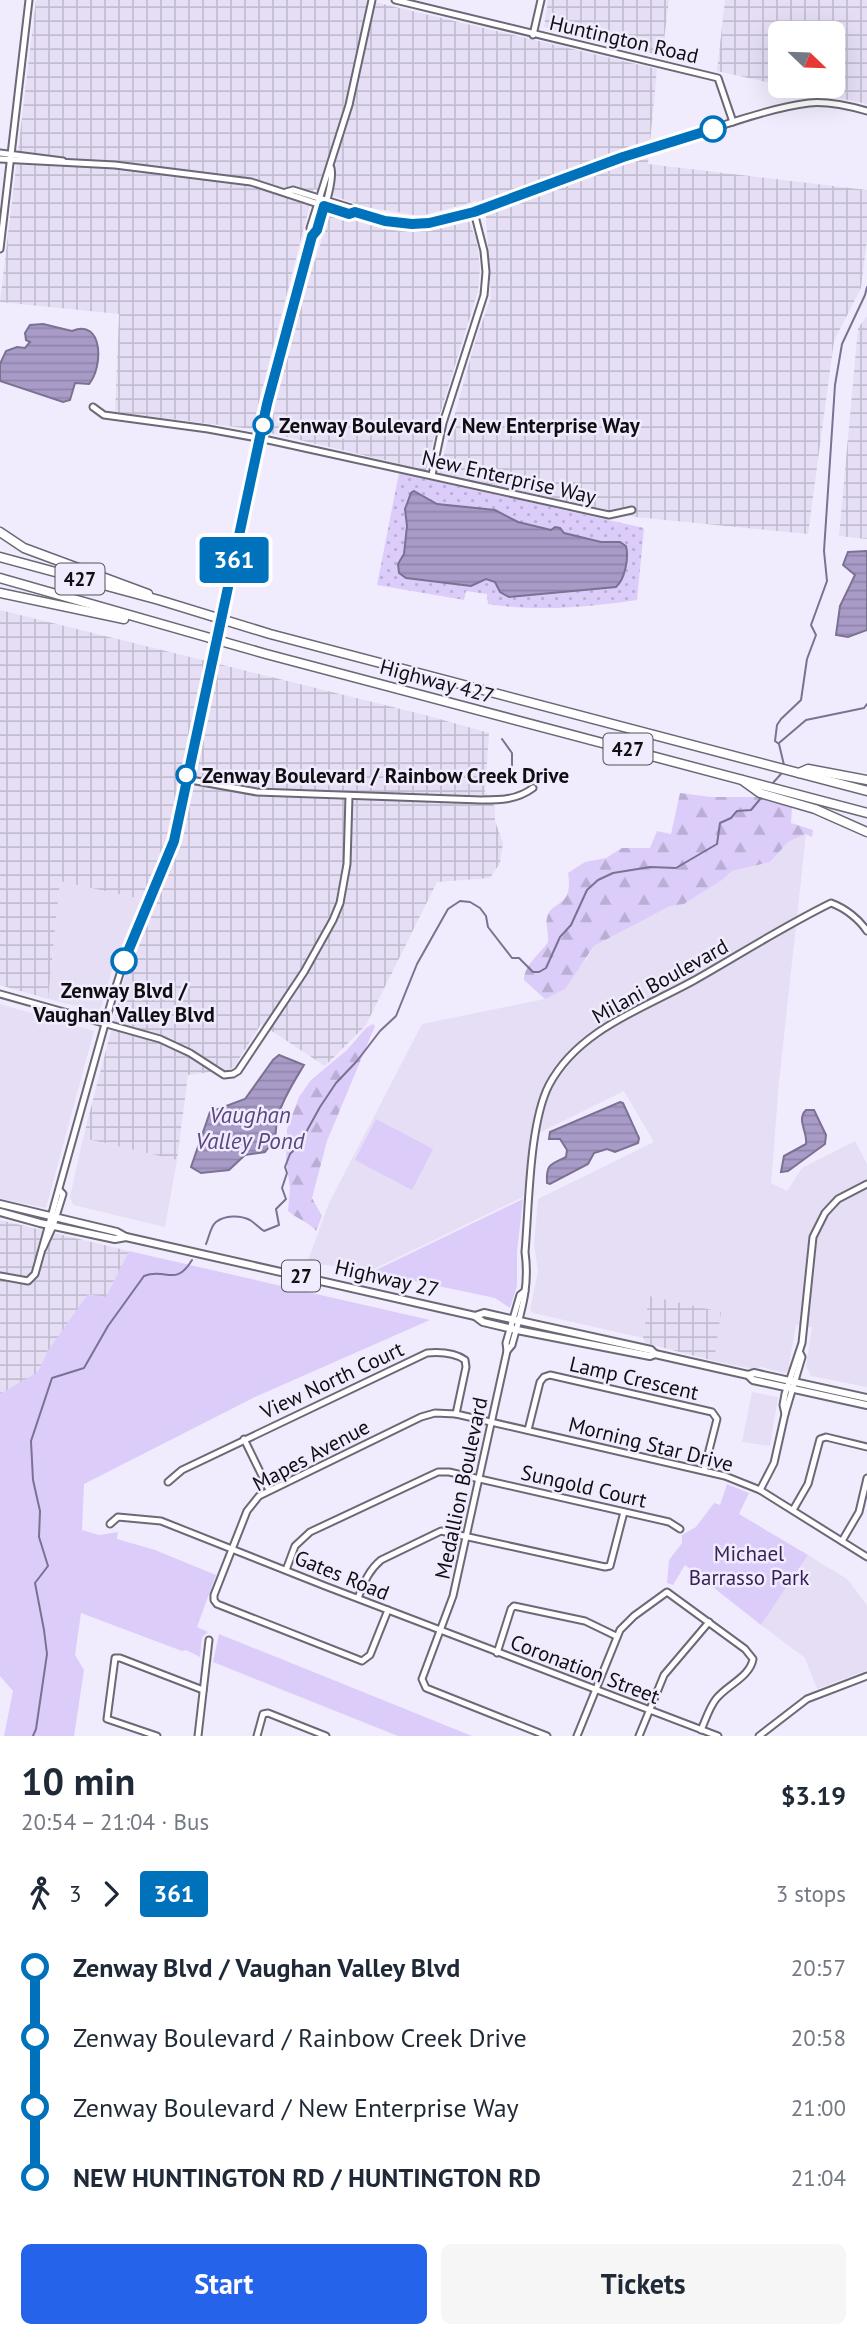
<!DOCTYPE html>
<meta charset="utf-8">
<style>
body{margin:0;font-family:"PT Sans",sans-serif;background:#f6f6f7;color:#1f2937;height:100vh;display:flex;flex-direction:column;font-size:26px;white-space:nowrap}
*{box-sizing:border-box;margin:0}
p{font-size:23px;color:#747a83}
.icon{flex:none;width:38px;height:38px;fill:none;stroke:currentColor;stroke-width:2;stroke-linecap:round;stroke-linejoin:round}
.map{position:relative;height:1736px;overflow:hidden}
.panel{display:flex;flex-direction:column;background:#fff;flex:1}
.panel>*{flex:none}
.badge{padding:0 14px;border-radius:5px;font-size:24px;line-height:46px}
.needle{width:46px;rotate:113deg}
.buttons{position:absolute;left:768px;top:21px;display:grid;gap:14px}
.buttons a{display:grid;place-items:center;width:77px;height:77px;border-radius:10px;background:#fff;box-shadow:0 7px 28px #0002;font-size:35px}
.map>.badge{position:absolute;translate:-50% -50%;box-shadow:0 0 0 4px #fff}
.legs{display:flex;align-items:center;gap:10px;height:77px;padding:0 21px;font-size:23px}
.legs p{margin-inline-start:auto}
.headline{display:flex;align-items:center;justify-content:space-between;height:119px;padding:0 21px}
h1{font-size:38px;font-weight:600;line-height:52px}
.cta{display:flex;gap:14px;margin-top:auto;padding:14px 21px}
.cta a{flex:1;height:80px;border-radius:10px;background:#2563eb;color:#fff;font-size:28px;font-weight:600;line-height:80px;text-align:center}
.cta a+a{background:#f6f6f7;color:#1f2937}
ul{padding:0 21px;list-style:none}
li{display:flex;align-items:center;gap:24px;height:70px;font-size:26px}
li i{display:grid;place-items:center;width:10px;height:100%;margin:0 9px;background:currentColor}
li i::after{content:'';width:18px;height:18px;margin:-9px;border:5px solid;border-radius:50%;background:#fff}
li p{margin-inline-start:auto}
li:first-child i{background:linear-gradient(#0000 50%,currentColor 0)}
li:last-child i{background:linear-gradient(currentColor 50%,#0000 0)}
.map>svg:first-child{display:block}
.built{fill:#e5def5}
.industrial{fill:url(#industrial-grid)}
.grass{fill:url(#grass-dots)}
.forest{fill:url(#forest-firs)}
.park{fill:#dbccfa}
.water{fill:url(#water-rules);stroke:#7b7192;stroke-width:2}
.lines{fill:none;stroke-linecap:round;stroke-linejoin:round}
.stream{stroke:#7b7192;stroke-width:2}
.minor-casing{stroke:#6c6876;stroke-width:9}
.major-casing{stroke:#6c6876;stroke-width:10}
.highway-casing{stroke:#6c6876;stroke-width:11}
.minor{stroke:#fff;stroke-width:5}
.major{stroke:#fff;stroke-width:6}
.highway{stroke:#fff;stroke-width:8}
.minor-bridge-casing{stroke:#6c6876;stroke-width:9;stroke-linecap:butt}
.minor-bridge{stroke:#fff;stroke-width:5}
.line-1-casing{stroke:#fff;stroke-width:16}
.line-1{stroke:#0072bc;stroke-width:10}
.stop-1-dot{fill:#fff;stroke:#0072bc;stroke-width:3.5}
.labels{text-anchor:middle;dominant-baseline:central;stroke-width:5;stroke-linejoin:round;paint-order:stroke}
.shield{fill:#f1ecfd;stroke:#545159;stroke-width:2}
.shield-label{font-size:19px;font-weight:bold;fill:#100e13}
.street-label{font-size:21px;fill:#100e13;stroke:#f1ecfd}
.stop-label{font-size:21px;font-weight:bold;fill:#100e13;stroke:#f1ecfd;text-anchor:start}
.park-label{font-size:21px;fill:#361f56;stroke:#f1ecfd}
.water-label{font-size:23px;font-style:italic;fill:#5b4681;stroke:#f1ecfd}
</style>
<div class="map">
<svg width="867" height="1736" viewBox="0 0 867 1736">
<defs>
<pattern id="industrial-grid" width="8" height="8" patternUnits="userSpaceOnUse" patternTransform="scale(1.75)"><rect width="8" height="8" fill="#e5def5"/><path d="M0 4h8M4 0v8" fill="none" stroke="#c3bdd1"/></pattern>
<pattern id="grass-dots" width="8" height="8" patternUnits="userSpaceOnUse" patternTransform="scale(1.75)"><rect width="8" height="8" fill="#dbccfa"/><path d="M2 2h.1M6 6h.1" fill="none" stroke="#bbaed5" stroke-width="1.8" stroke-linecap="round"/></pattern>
<pattern id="forest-firs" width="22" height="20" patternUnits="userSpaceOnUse" patternTransform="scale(1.75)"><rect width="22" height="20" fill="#dbccfa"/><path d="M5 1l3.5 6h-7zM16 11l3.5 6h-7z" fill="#bbaed5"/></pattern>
<pattern id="water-rules" width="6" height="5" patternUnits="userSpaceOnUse" patternTransform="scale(1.75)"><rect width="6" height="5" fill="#a99bc8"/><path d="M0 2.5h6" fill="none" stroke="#9084ab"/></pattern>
</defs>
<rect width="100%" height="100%" fill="#f1ecfd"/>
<!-- built -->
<g class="built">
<polygon points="806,834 779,1082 771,1183 787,1191 802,1168 855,1141 867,1164 867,1387 811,1376 806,1366 812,1327 796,1325 788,1370 785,1373 761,1367 753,1369 714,1361 720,1312 649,1297 643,1338 533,1313 530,1310 538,1271 534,1244 538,1199 654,1142 624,1091 533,1136 523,1197 372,1270 307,1263 329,1203 422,1024 545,999 587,959 594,946 670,906 684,904 722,880 732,871 770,862 788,842"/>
<polygon points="60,881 141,899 111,973 100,1012 48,999"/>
<polygon points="0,1004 94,1031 46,1208 0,1199"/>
<polygon points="83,1138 177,1160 165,1227 73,1205 70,1197"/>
<polygon points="752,1392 778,1397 770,1446 742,1442"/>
<polygon points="808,1555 847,1579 867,1605 867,1670 817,1689 805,1658 761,1625"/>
</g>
<!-- industrial -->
<g class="industrial">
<polygon points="36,0 366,0 657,69 648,164 867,190 867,239 861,288 834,341 808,534 635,517 439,472 474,345 491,297 486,217 476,201 421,216 365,207 314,189 252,429 115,412 119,314 0,302"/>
<polygon points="548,0 669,0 662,56 544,27"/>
<polygon points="725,0 867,0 867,104 783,86 833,86 833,33 780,33 780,85 717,71"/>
<polygon points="331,212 398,229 425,229 469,221 477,241 480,268 478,291 439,417 426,470 270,433 278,386 313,266"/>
<polygon points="867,316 867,539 839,536 858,328"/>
<polygon points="0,610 425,715 489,733 485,792 495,807 495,821 503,843 500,863 490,878 437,882 366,1025 325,1066 261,1024 234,1067 228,1070 188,1075 177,1160 83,1138 127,969 154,902 60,881 48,999 0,985"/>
<polygon points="0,1220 129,1251 106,1297 47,1352 38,1373 0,1394"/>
<polygon points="649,1296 721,1312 714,1361 645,1343 643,1338"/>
</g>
<!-- grass -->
<path class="grass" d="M399,473l245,55 -7,72c-49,7 -99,12 -149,4l-1,-10 -21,-3 -2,9 -87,-15z"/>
<!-- forest -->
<g class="forest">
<path d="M680,793l31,4h45l36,10 -1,16 22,7 -1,7 -6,-3 -18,8 -18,20 -38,9 -10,9 -38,24 -14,2 -76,40 -29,43 -20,10 -21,-19c0,-15 16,-26 24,-38 1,-8 -3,-18 -1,-24 4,-19 27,-9 21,-45l17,-11 21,-4 16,-10h28l7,-17 14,3z"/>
<path d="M373,1024l2,2 -48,115 -15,57 10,18 -6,15c-7,-9 -19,-12 -28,-20l2,-23 -4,-29 1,-30 12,-32 12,-17 36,-30 19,-22z"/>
</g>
<!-- park -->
<g class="park">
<polygon points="376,1119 433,1149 412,1190 355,1160"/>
<polygon points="523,1199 517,1252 517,1286 510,1308 495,1298 372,1272"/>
<polygon points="129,1251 430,1320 255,1397 84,1484 82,1530 99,1535 118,1532 117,1539 155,1550 216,1575 197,1627 208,1632 202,1637 200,1657 186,1650 182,1651 81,1613 75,1655 84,1670 74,1736 4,1736 13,1691 0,1676 0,1394 38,1372 47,1352 88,1294 106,1297"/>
<polygon points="727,1484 749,1493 739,1514 808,1555 761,1625 685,1565 673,1585 667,1583 669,1560 682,1543 682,1535 696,1527 714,1503 720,1505"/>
<polygon points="219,1634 472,1736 398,1736 213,1662"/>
</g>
<!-- water -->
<g class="water">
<path d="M43,324l29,7c32,-13 31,37 17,53l-14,-1 -5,17 -7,2 -63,-21v-17l6,-13 11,-4 8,1 5,-6 -4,-2 -1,-7 5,-8z"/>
<path d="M414,491l23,13 58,6 23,12 33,8 4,-3 5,1 4,5 37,9h19l6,4c3,12 -1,33 -10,41l-107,10 -9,-5 -5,-10 -9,-3 -15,7 -65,-8 -7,-5 -1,-9 6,-10 3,-28 -2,-17 6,-16z"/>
<polygon points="867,551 867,630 848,637 836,635 840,606 855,575 843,565 848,552"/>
<path d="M279,1055l25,10c-9,15 -21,33 -26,51 -5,20 3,16 -13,36l-20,3 -16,15 -28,3 -10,-6 19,-55 35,-13 28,-39z"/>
<path d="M620,1102l3,1 16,35 -1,5 -23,9 -8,-3 -13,4 -6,11 -38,20 -3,-1c-1,-19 3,-18 19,-26l1,-7 -7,-11h-11l1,-7z"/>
<path d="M806,1110h8l12,25 -1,9 -37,27 -7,1 3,-16 22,-12c2,-12 -10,-24 0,-34z"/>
</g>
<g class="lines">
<!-- stream -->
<g class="stream">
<polyline points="502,739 512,753 512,784"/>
<polyline points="779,743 806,720 864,708 867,704"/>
<polyline points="784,765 779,744 775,741 777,725 781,719 801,700 807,659 816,635 811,625 827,581 824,551 835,385 842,344 865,295 867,287"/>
<polyline points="771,785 781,774"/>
<path d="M206,1244c3,-6 4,-17 10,-22 9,-7 24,-7 34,-2 5,3 9,8 14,11l15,-6 -3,-16 10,-10 -4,-11 5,-15 -2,-6 5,-13 9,-9 21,-38 16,-24 21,-22 23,-30 16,-15 21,-52 31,-55 12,-8 10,1 10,6 6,8 2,11 24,31h7l14,14h6l7,-4 14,-31 11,-12 16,-35 11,-10 15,-7 37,-6 26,1 41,-24 3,-21 11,-5 6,-7 14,-1 10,-12"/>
<path d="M33,1736l3,-7 11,-75 -3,-24 -9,-47 13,-17 -9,-29 1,-26 -7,-31 -2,-39 21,-63 32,-10 24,-42 36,-50c22,-9 31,12 48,-16"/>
</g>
<defs>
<g id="minor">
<polyline points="395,0 718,78 733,122"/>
<polyline points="533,35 541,0"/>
<polyline points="0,153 63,161"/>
<polyline points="0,159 115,165 251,182 349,214 355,212"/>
<path d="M286,192l7,-2 58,18c14,14 57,18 77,15 33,-4 65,-18 96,-29 63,-23 124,-45 187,-65 31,-10 66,-22 98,-26 19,-2 40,3 58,8"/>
<path d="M312,236c9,-11 22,-54 19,-68"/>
<polyline points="0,249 29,0"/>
<polyline points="93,407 104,415 208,429 268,440 609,515 632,510"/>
<polyline points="432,475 443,423 484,295 486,272 484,251 474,212"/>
<polyline points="223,607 272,383 312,236 310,228 349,105 372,0"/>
<path d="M185,779l72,13 224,8c19,0 36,0 52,-12"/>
<polyline points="0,994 160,1039 190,1053 224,1075 233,1074 238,1071 304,972 333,920 340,903 347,864 349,796"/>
<polyline points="43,1248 53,1226 63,1194 59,1190"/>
<polyline points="0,1276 28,1281 35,1274 112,999 124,961 174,841 213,654"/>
<polyline points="525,1291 520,1295 506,1343 507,1351 453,1596 422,1679 426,1688 547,1736"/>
<path d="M507,1351l5,-6c9,-33 18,-58 13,-93 4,-45 4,-128 24,-167 29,-55 93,-76 144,-104 46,-26 91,-55 138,-78 14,5 28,16 36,28"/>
<polyline points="785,1414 783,1405 785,1394 802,1343 813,1237 825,1213 838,1199 867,1184"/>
<polyline points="528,1430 540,1382 544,1377 550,1375 712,1412 717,1419 704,1470"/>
<polyline points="244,1439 269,1490"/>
<path d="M168,1482l14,-12 245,-117c12,-1 28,0 38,7l1,7 -10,47"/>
<polyline points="760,1490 774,1463 785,1414 802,1357 800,1353"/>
<polyline points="793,1510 808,1484 820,1439 826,1437 867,1447"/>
<polyline points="110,1524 118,1517 161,1521 325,1586 718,1736"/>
<polyline points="842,1541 859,1512 867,1478"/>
<polyline points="286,1570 295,1546 310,1532 438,1472 449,1472 669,1522 680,1529"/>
<path d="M358,1598c6,-15 10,-27 23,-38l60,-29 164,36 5,-1 14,-54"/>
<polyline points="388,1610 370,1655 362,1661 217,1604 214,1600 214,1595 247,1511 259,1496 421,1417 435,1413 456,1414 725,1476 760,1490 867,1557"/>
<polyline points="497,1653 511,1609 514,1606 585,1621 616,1636"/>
<polyline points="157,1736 107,1719 115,1658 120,1658 203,1690"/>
<polyline points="198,1736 209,1640"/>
<polyline points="257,1736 263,1714 268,1713 326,1736"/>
<path d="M577,1736l43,-106 14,-14 33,-24 78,57 8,10c-3,18 -26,26 -37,40 -7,9 -10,20 -15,31"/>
<polyline points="639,1736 664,1675 709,1622"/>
<polyline points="759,1736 807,1699 867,1676"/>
</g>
<g id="major">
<polyline points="0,1204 117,1232 126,1237 475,1316 483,1322 517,1330 650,1356 655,1354 748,1375 754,1373 867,1398"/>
<polyline points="0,1212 40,1223 115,1239 126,1237"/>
<polyline points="475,1316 484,1313 651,1350 655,1354"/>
<polyline points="748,1375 753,1380 867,1405"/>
</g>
<g id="highway">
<polyline points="0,532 24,548 148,594"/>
<polyline points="0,557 159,600 270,634 867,791"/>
<polyline points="0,578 266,654 867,813"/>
<polyline points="0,593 124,619"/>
<polyline points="799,773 808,769 867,780"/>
<polyline points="742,780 760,793 815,809 867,832"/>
</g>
</defs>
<!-- minor casing -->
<use href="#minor" class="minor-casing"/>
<!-- major casing -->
<use href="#major" class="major-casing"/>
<!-- highway casing -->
<use href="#highway" class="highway-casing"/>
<!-- minor -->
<use href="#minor" class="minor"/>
<!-- major -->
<use href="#major" class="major"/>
<!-- highway -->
<use href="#highway" class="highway"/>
<defs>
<polyline id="minor-bridge" points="213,654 223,607"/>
</defs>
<!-- minor-bridge casing -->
<use href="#minor-bridge" class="minor-bridge-casing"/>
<!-- minor-bridge -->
<use href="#minor-bridge" class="minor-bridge"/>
</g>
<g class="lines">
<defs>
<polyline id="line-1" points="124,961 174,841 267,404 312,236 317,230 324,206 349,214 355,212 385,221 412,224 429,223 474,212 623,157 713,129"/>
</defs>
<!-- line-1 casing -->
<use href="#line-1" class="line-1-casing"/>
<!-- line-1 -->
<use href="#line-1" class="line-1"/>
</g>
<!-- markers -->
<g class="stop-1-dot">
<circle cx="713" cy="129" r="12"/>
<circle cx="263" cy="425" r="9"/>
<circle cx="186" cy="775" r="9"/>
<circle cx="124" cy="961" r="12"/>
</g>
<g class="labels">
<!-- shield labels -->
<g class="shield">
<rect x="55.5" y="563.5" width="49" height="31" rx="5"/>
<rect x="603.5" y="733.5" width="49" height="31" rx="5"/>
<rect x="282" y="1260.5" width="38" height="31" rx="5"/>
</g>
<g class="shield-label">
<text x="80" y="579">427</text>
<text x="628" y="749">427</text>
<text x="301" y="1276">27</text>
</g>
<!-- street labels -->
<g class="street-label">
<text transform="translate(624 39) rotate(13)">Huntington Road</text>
<text transform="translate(509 477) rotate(13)">New Enterprise Way</text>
<text transform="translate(437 681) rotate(15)">Highway 427</text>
<text transform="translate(660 981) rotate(-29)">Milani Boulevard</text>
<text transform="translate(387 1278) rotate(13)">Highway 27</text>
<text transform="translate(634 1378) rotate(13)">Lamp Crescent</text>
<text transform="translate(332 1380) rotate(-25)">View North Court</text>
<text transform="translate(651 1444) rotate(14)">Morning Star Drive</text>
<text transform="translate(311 1455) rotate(-28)">Mapes Avenue</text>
<text transform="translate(584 1486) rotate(13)">Sungold Court</text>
<text transform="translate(461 1488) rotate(-78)">Medallion Boulevard</text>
<text transform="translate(342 1575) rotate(22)">Gates Road</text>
<text transform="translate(585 1669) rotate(21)">Coronation Street</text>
</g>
<!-- stop labels -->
<g class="stop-label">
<text x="279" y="425">Zenway Boulevard / New Enterprise Way</text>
<text x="202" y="775">Zenway Boulevard / Rainbow Creek Drive</text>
<text x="124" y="990" text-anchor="middle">Zenway Blvd /<tspan x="124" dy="24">Vaughan Valley Blvd</tspan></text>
</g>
<!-- park labels -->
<g class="park-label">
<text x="749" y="1553">Michael<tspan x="749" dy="24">Barrasso Park</tspan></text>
</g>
<!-- water labels -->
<g class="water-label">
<text x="250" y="1114">Vaughan<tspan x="250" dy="26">Valley Pond</tspan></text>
</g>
</g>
</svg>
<div class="buttons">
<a><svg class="needle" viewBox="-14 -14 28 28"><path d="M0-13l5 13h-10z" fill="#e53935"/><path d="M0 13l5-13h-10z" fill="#747a83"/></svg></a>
</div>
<b class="badge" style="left:234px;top:560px;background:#0072bc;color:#fff">361</b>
</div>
<section class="panel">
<div class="headline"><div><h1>10 min</h1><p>20:54 – 21:04 · Bus</p></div><b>$3.19</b></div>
<div class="legs"><svg class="icon" aria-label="walk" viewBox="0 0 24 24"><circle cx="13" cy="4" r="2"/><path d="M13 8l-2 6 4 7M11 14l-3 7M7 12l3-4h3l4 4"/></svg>3<svg class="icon" aria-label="forward" viewBox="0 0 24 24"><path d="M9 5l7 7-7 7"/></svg><b class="badge" style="background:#0072bc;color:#fff">361</b><p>3 stops</p></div>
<ul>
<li><i style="color:#0072bc"></i><b>Zenway Blvd / Vaughan Valley Blvd</b><p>20:57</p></li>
<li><i style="color:#0072bc"></i><span>Zenway Boulevard / Rainbow Creek Drive</span><p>20:58</p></li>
<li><i style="color:#0072bc"></i><span>Zenway Boulevard / New Enterprise Way</span><p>21:00</p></li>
<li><i style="color:#0072bc"></i><b>NEW HUNTINGTON RD / HUNTINGTON RD</b><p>21:04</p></li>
</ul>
<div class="cta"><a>Start</a><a>Tickets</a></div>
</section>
